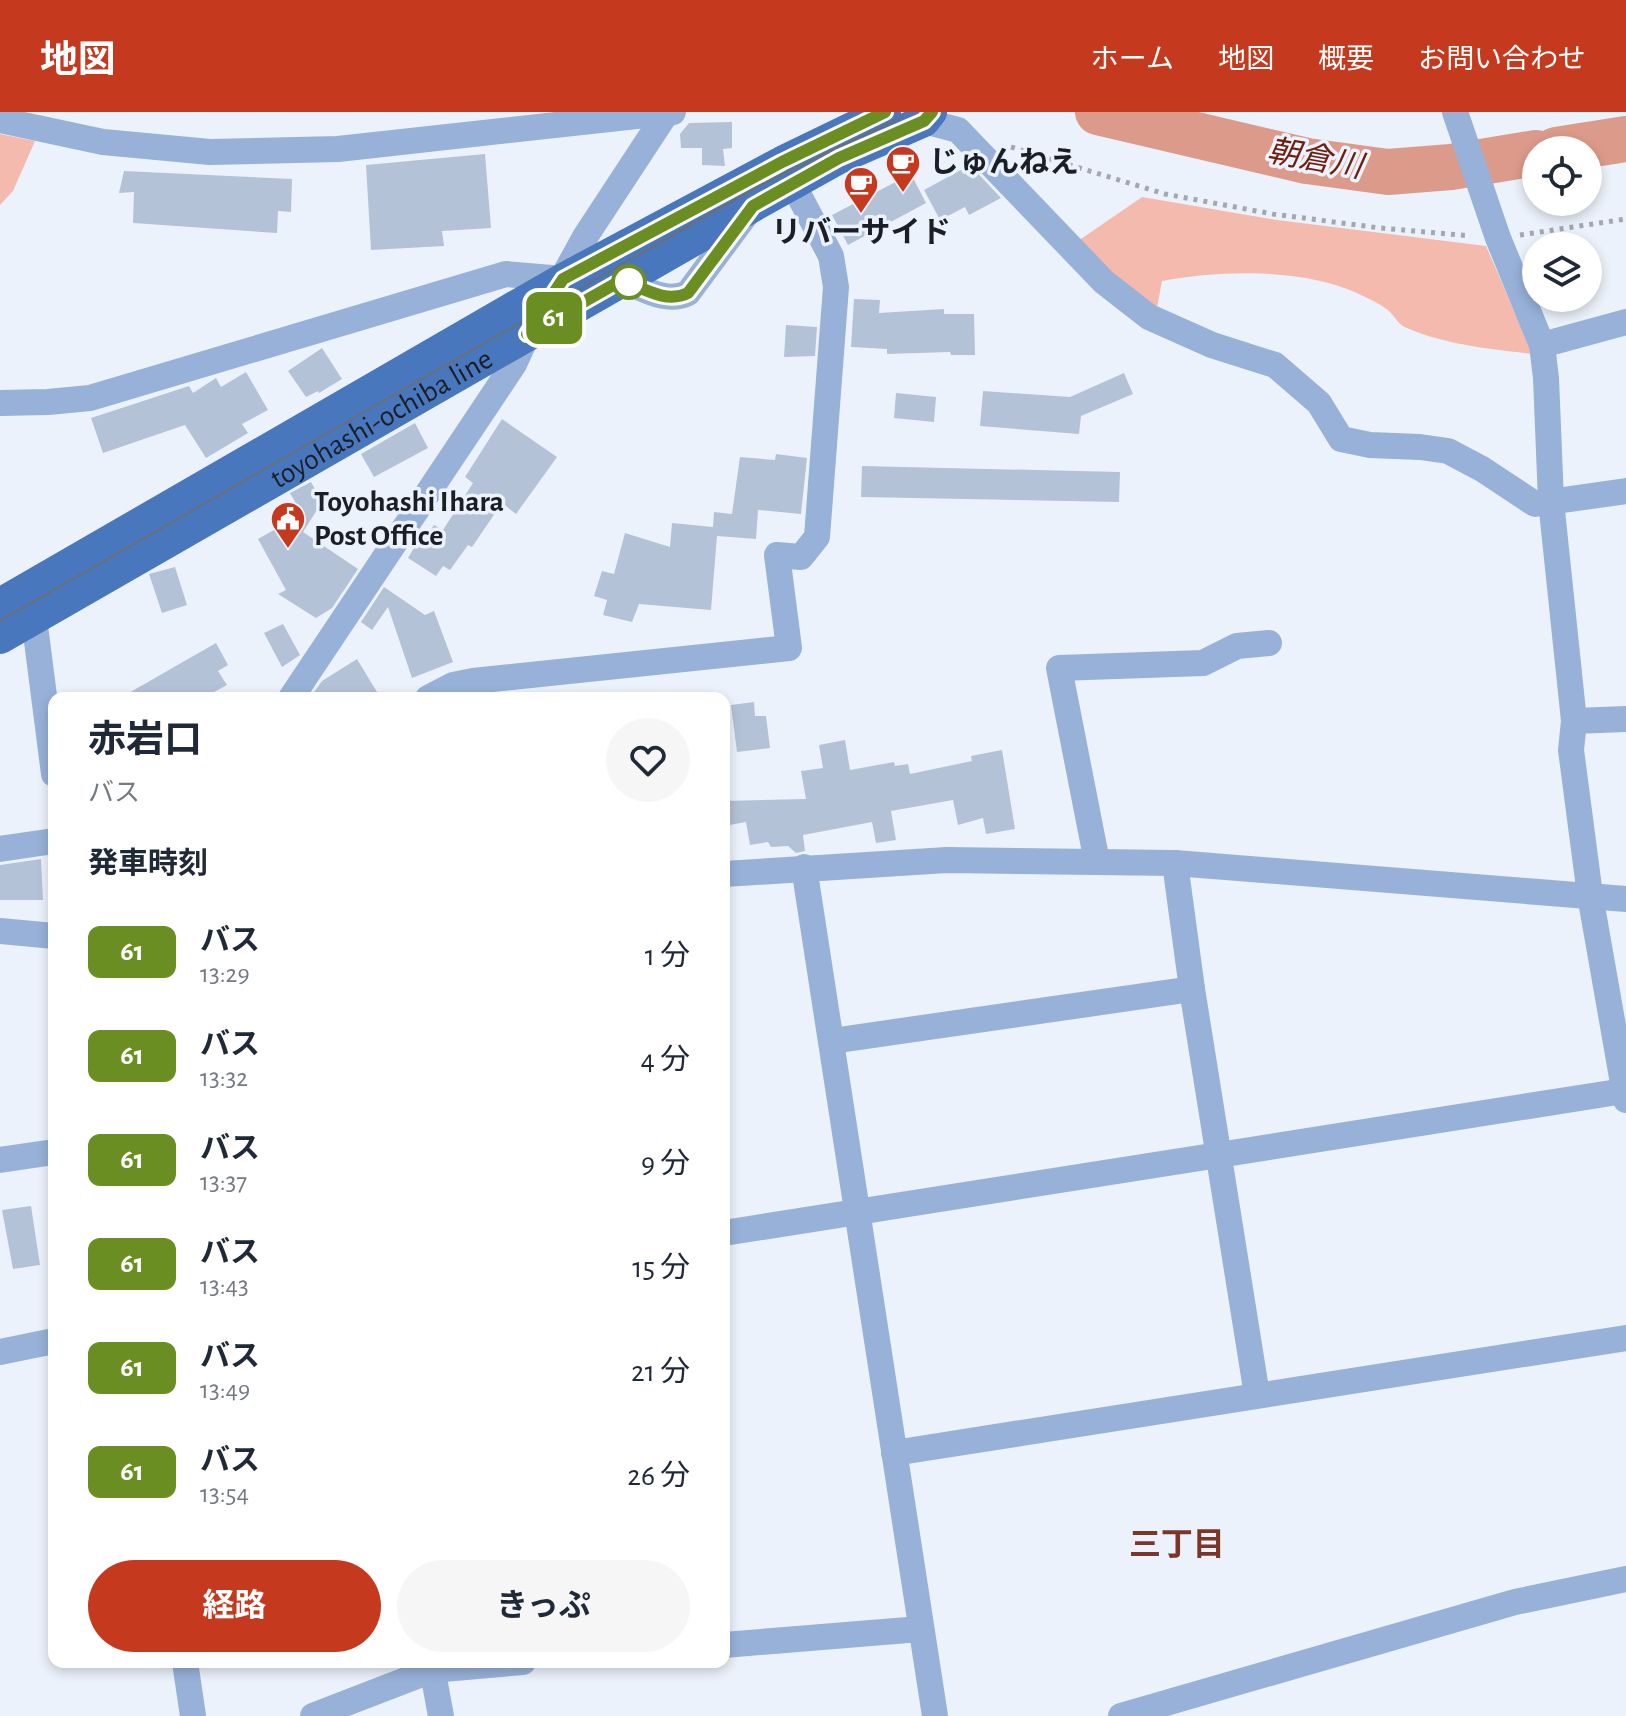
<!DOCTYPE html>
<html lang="ja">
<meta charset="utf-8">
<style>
body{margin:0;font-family:"Alegreya Sans","Noto Sans JP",sans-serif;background:#f6f6f7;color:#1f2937;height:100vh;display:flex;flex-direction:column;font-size:30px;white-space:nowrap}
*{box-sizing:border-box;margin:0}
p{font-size:26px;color:#747a83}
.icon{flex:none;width:44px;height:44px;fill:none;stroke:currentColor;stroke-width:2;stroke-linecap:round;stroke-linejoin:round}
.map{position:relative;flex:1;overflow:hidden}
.panel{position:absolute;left:48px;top:580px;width:682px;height:976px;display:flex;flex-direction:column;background:#fff;border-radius:16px;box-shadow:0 4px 12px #0003}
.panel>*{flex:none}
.badge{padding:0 16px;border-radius:12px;font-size:28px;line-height:52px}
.buttons{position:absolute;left:1522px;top:24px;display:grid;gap:16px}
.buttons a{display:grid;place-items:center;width:80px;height:80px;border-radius:50%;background:#fff;box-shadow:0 4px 12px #0003;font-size:40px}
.map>.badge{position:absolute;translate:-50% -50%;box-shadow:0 0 0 4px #fff}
h2{padding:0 40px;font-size:30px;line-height:72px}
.round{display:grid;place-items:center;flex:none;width:84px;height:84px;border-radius:42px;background:#f6f6f7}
.overview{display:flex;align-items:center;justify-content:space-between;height:136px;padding:0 40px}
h1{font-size:38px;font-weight:700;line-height:60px}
.button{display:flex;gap:16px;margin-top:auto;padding:16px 40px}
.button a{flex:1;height:92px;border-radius:48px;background:#c53a1e;color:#fff;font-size:32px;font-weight:700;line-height:92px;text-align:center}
.button a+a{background:#f6f6f7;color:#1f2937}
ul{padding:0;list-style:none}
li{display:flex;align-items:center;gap:24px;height:104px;padding:0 40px}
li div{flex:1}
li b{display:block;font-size:30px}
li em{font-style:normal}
li .badge{min-width:88px;font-weight:700;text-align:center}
header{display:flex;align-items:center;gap:48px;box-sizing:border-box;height:112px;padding:0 40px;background:#c53a1e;color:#fff}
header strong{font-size:38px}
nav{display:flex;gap:44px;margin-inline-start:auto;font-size:28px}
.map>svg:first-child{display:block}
.green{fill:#f3baad}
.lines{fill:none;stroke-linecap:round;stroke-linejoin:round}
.river{stroke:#dc9a8b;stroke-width:46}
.building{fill:#b4c2d7}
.path{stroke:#a2a7b0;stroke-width:5;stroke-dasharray:4 6;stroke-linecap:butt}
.minor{stroke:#97b1d8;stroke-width:26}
.major{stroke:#4977be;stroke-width:32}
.tram{stroke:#696f77;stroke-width:2}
.line-casing{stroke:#fff;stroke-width:18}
.line{stroke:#6b8e23;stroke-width:12}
.stop-dot{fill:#fff;stroke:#6b8e23;stroke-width:4}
.labels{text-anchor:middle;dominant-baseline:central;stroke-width:7;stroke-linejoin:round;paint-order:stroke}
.poi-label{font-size:30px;font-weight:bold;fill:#1a1f27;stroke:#ecf2fb;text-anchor:start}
.street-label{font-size:30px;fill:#1a1f27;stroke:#ecf2fb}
.water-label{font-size:32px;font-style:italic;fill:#6c1f0f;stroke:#ecf2fb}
.neighbourhood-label{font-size:32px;font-weight:bold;fill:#7b3628;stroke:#ecf2fb}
</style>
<header>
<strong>地図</strong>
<nav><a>ホーム</a><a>地図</a><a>概要</a><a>お問い合わせ</a></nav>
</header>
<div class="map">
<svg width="1626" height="1604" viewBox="0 0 1626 1604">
<rect width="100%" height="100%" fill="#ecf2fb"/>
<!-- green -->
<g class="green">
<polygon points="0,22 35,29 13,79 0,93"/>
<path d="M1142,85l135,23 209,26 47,108c-42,-5 -87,-9 -126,-26 -8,-3 -12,-11 -18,-17 -8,-7 -22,-13 -32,-18 -56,-25 -135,-23 -195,-12l-6,32 -78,-72z"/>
</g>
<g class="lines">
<!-- river -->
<g class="river">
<polyline points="1098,0 1307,49 1388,60 1451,55 1536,41"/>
<polyline points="1556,38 1626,27"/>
</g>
</g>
<!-- building -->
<g class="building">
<polygon points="732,10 732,36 723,37 725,54 702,53 702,36 681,36 680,22 689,11"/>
<polygon points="485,42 491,116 442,119 444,134 371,138 366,53"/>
<polygon points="970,53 1001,86 969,103 965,95 940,108 924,78"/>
<polygon points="124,59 292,67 291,100 278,99 277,121 133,111 134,80 119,81"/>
<polygon points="911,62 926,91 848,133 832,103"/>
<polygon points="854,187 880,188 879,201 944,197 944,202 974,202 975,243 951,243 950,240 887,242 887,237 851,235"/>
<polygon points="786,213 817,215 815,244 784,245"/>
<polygon points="322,236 342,267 319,281 318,279 306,285 288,259"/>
<polygon points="246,260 268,298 242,312 248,321 206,346 185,313 103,341 91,306 189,274 193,281 216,266 221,275"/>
<polygon points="1124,261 1133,282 1081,304 1079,322 980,314 983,279 1070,285"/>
<polygon points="896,281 936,285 934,310 894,306"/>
<polygon points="502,307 557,345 516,402 502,391 472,435 468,433 450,458 443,454 436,464 408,446 418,429 422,431 434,413 443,418 473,371 465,365"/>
<polygon points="415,311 428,336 374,365 361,342"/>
<polygon points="776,342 807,346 801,402 758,398 756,427 717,424 711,498 639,492 632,510 603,503 607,488 594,484 602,459 614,462 625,421 670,435 672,411 713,415 714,400 732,402 740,345 775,348"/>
<polygon points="862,354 1120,360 1119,390 861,385"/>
<polygon points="311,370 322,390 303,420 358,457 332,496 316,506 278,482 286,478 258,427 302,402 290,381"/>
<polygon points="175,455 187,493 162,501 149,462"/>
<polygon points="384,475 425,503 434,499 453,550 412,566 388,495 372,518 361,510"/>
<polygon points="283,512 300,543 282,555 264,521"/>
<polygon points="216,531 228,553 218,559 227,573 203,586 120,586"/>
<polygon points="357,547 377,580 363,586 310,586 322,569"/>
<polygon points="754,590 755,604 766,604 770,636 737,640 731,593"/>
<polygon points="845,628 850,658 894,650 895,654 908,652 910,662 972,649 971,644 1002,638 1015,717 986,722 983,706 958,713 953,688 891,699 896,728 876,731 872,710 803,723 805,739 796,741 788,734 771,735 768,730 750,733 746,710 724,714 724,689 806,687 801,659 823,656 819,633"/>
<polygon points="41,747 43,788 0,788 0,753"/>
<polygon points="31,1094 40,1153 13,1157 2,1098"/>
</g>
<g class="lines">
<!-- path -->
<g class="path">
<polyline points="1011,35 1165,82 1273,102 1380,116 1471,124"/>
<polyline points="1520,123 1626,107"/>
</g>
<!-- minor -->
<g class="minor">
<polyline points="1455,0 1498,126 1542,233 1546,266 1551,389 1574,609 1571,638 1590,783 1626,988"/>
<polyline points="0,8 103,30 210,40 338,37 673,0"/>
<polyline points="924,9 958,18 1104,170 1149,205 1212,233 1275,253 1319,291 1341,327 1370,333 1420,335 1448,339 1482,357 1535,392 1626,379"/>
<path d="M622,168c21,8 44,24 66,13l60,-81"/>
<polyline points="558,174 585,125 667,0"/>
<polyline points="1542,233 1626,210"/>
<polyline points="0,291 48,290 90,286 506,162 563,167"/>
<polyline points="34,506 54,662"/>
<polyline points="291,586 514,252 530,217"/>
<polyline points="428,586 453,573 473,569 789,536 777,443 801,445 817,425 836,175 831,144 785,57"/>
<polyline points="1574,609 1626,607"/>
<polyline points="0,737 54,729"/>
<polyline points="1097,750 1059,556 1203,551 1237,534 1269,531"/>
<polyline points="1175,751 1192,877 1257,1283"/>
<polyline points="804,755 935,1604"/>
<polyline points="724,762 947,748 1175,751 1626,787"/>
<polyline points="0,819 54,824"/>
<polyline points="832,929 1192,877"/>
<polyline points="0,1048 54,1040"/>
<polyline points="724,1121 1624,979"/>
<polyline points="0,1240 54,1229"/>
<polyline points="894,1341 1626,1226"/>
<polyline points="724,1533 920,1517"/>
<polyline points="185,1550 193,1604"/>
<polyline points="431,1550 441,1604"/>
<polyline points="313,1604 432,1558 523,1550"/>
<polyline points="1121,1604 1515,1490 1626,1467"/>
</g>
<!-- major -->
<g class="major">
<polyline points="0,492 563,167 782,50 885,0"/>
<path id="s1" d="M0,526l753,-432 86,-48 85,-37 7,-9"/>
</g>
<!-- tram -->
<polyline class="tram" points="0,509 766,70 903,5"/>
</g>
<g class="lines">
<defs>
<path id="line" d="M885,0l-103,50 -219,117 -36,55 95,-54c21,8 44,24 66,13l65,-87 86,-48 85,-37 8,-9"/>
</defs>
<!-- line casing -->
<use href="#line" class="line-casing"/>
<!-- line -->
<use href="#line" class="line"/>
</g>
<!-- icons -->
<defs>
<symbol id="cafe-pin" viewBox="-11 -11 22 30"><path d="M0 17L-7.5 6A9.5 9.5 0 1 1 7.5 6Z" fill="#c53a1e" stroke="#ecf2fb"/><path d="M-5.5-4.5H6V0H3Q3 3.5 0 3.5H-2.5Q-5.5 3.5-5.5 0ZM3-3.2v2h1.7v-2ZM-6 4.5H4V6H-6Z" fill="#fff"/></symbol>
<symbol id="civic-pin" viewBox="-11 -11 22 30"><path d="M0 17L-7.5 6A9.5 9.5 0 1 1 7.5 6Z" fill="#c53a1e" stroke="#ecf2fb"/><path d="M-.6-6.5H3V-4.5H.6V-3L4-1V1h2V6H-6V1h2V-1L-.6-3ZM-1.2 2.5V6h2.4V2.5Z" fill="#fff"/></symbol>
</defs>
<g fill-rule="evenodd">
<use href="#cafe-pin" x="883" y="31" width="40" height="54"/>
<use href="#cafe-pin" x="841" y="52" width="40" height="54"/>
<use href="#civic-pin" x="268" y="387" width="40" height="54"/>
</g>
<!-- markers -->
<circle class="stop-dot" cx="629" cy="170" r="16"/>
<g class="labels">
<!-- poi labels -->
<g class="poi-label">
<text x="929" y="51">じゅんねえ</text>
<text x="861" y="121" text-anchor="middle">リバーサイド</text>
<text x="314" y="390">Toyohashi Ihara<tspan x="314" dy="34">Post Office</tspan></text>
</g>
<!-- street labels -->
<g class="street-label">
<text stroke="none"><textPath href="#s1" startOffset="440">toyohashi-ochiba line</textPath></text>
</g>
<!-- water labels -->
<g class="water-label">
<text transform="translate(1315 47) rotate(10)">朝倉川</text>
</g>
<!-- neighbourhood labels -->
<g class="neighbourhood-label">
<text x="1177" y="1433">三丁目</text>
</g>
</g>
</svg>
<div class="buttons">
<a><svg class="icon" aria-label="locate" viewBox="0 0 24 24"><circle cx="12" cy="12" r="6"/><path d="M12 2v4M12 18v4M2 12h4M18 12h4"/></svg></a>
<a><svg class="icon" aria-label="layers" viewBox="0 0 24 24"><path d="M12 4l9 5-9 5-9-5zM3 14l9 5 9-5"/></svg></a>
</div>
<b class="badge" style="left:554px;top:206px;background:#6b8e23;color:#fff">61</b>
<section class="panel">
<div class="overview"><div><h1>赤岩口</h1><p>バス</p></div><a class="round"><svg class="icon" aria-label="heart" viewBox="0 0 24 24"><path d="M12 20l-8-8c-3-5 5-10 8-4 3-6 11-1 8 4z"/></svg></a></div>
<h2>発車時刻</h2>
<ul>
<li><span class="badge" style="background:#6b8e23;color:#fff">61</span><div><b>バス</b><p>13:29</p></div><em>1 分</em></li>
<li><span class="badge" style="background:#6b8e23;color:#fff">61</span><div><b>バス</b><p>13:32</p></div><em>4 分</em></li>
<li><span class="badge" style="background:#6b8e23;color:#fff">61</span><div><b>バス</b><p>13:37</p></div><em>9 分</em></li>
<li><span class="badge" style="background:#6b8e23;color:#fff">61</span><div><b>バス</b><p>13:43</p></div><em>15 分</em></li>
<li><span class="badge" style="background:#6b8e23;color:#fff">61</span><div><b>バス</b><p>13:49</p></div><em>21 分</em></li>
<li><span class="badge" style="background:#6b8e23;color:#fff">61</span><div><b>バス</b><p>13:54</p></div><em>26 分</em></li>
</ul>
<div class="button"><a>経路</a><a>きっぷ</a></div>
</section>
</div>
